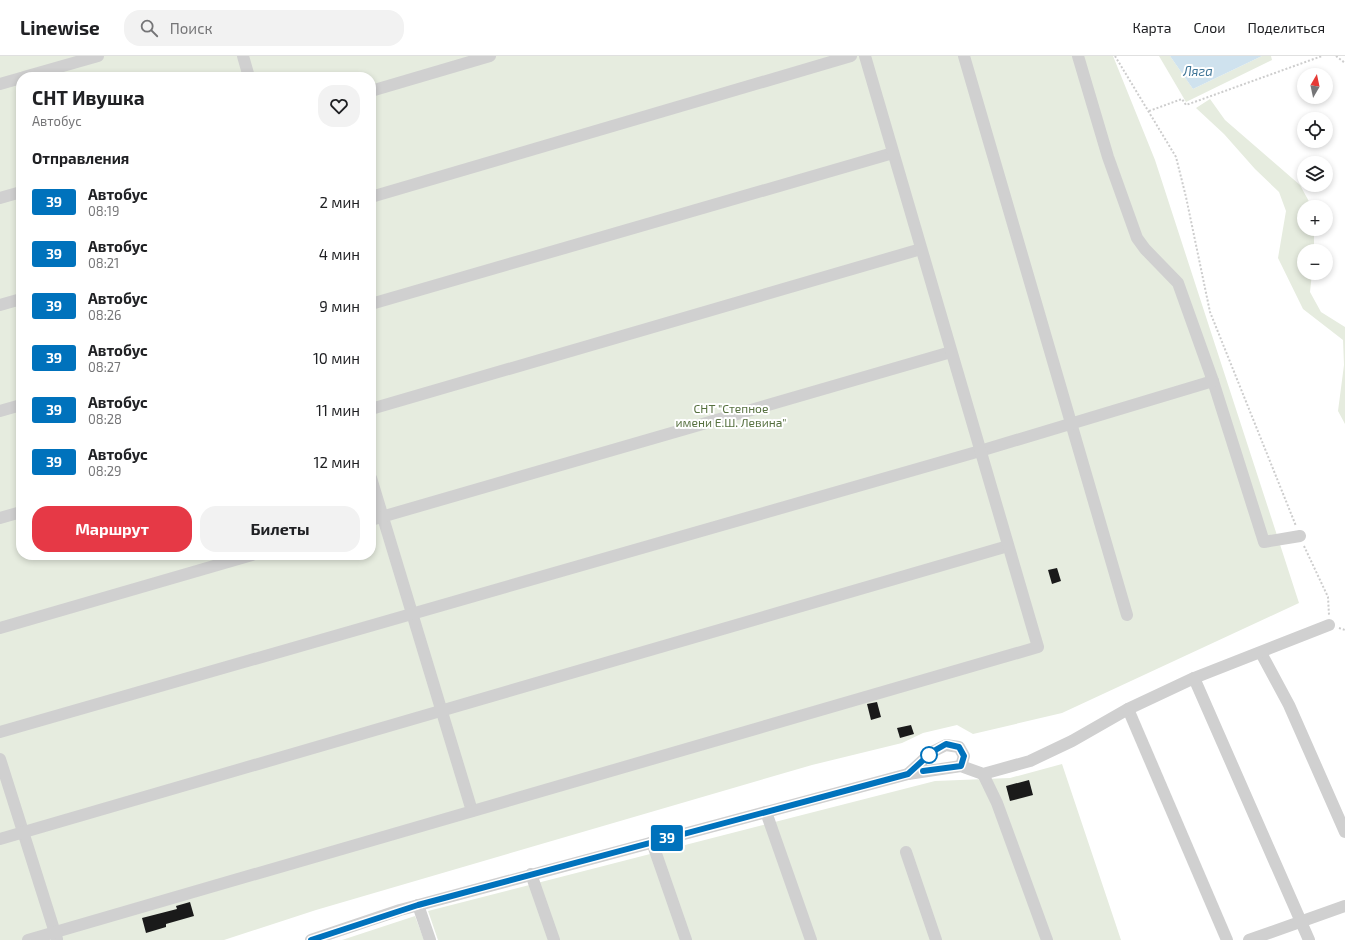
<!DOCTYPE html>
<html lang="ru">
<meta charset="utf-8">
<style>
body{margin:0;font-family:"Exo 2",sans-serif;background:#f2f2f2;color:#202124;height:100vh;display:flex;flex-direction:column;font-size:15px;white-space:nowrap}
*{box-sizing:border-box;margin:0}
p{font-size:13px;color:#757577}
.icon{flex:none;width:22px;height:22px;fill:none;stroke:currentColor;stroke-width:2;stroke-linecap:round;stroke-linejoin:round}
.map{position:relative;flex:1;overflow:hidden}
.details{position:absolute;left:16px;top:16px;width:360px;height:488px;display:flex;flex-direction:column;background:#fff;border-radius:16px;box-shadow:0 2px 6px #0003}
.details>*{flex:none}
.badge{padding:0 8px;border-radius:3px;font-size:14px;line-height:26px}
.needle{width:26px;rotate:9deg}
.controls{position:absolute;left:1297px;top:12px;display:grid;gap:8px}
.controls a{display:grid;place-items:center;width:36px;height:36px;border-radius:50%;background:#fff;box-shadow:0 2px 6px #0003;font-size:20px}
.map>.badge{position:absolute;translate:-50% -50%;box-shadow:0 0 0 2px #fff}
h2{padding:0 16px;font-size:15px;line-height:36px}
.round{display:grid;place-items:center;flex:none;width:42px;height:42px;border-radius:16px;background:#f2f2f2}
.summary{display:flex;align-items:center;justify-content:space-between;height:68px;padding:0 16px}
h1{font-size:19px;font-weight:700;line-height:30px}
.action{display:flex;gap:8px;margin-top:auto;padding:8px 16px}
.action a{flex:1;height:46px;border-radius:16px;background:#e63946;color:#fff;font-size:16px;font-weight:700;line-height:46px;text-align:center}
.action a+a{background:#f2f2f2;color:#202124}
ul{padding:0;list-style:none}
li{display:flex;align-items:center;gap:12px;height:52px;padding:0 16px}
li div{flex:1}
li b{display:block;font-size:15px}
li em{font-style:normal}
li .badge{min-width:44px;font-weight:700;text-align:center}
header{display:flex;align-items:center;gap:24px;box-sizing:border-box;height:56px;padding:0 20px;background:#fff;border-bottom:1px solid #e0e0e0}
header strong{font-size:19px}
nav{display:flex;gap:22px;margin-inline-start:auto;font-size:14px}
.search{width:280px;height:36px;background:#f2f2f2;display:flex;align-items:center;gap:10px;box-sizing:border-box;padding:0 14px;border-radius:16px;color:#757577;font-size:15px}
.map>svg:first-child{display:block}
.green{fill:#e6ecdf;fill-rule:evenodd}
.water{fill:#cfe2ee}
.building{fill:#1a1a1a}
.lines{fill:none;stroke-linecap:round;stroke-linejoin:round}
.path{stroke:#cdcdcd;stroke-width:2;stroke-dasharray:2 2;stroke-linecap:butt}
.minor{stroke:#d0d0d0;stroke-width:12}
.line-casing{stroke:#fff;stroke-width:9}
.line{stroke:#0072bc;stroke-width:6}
.stop-dot{fill:#fff;stroke:#0072bc;stroke-width:2}
.labels{text-anchor:middle;dominant-baseline:central;stroke-width:4;stroke-linejoin:round;paint-order:stroke}
.park-label{font-size:12px;fill:#56703f;stroke:#fff}
.water-label{font-size:13px;font-style:italic;fill:#3f7597;stroke:#fff}
</style>
<header>
<strong>Linewise</strong>
<div class="search"><svg class="icon" aria-label="search" viewBox="0 0 24 24"><circle cx="10" cy="10" r="6"/><path d="M15 15l6 6"/></svg>Поиск</div>
<nav><a>Карта</a><a>Слои</a><a>Поделиться</a></nav>
</header>
<div class="map">
<svg width="1345" height="884" viewBox="0 0 1345 884">
<rect width="100%" height="100%" fill="#fff"/>
<!-- green -->
<g class="green">
<path d="M0,0h1113l42,104 144,443 -237,110 -89,21 -16,-9 -34,8 -21,10 -90,22 -496,145 -92,30h-224zM21,21h350v478h-350z"/>
<polygon points="1159,0 1170,0 1193,33 1262,0 1271,0 1272,4 1186,46"/>
<polygon points="1210,43 1225,64 1300,129 1312,151 1304,151 1304,173 1314,173 1314,195 1304,195 1304,217 1312,217 1310,236 1321,256 1345,271 1345,368 1338,355 1344,309 1343,284 1303,253 1278,202 1286,155 1279,136 1255,113 1224,78 1196,52"/>
<polygon points="1062,708 1121,884 438,884 428,855 935,725 1010,722"/>
<polygon points="415,860 424,884 342,884"/>
</g>
<!-- water -->
<polygon class="water" points="1170,0 1262,0 1193,33"/>
<!-- building -->
<g class="building">
<polygon points="1057,512 1061,525 1052,528 1048,514"/>
<polygon points="877,646 881,661 871,664 867,648"/>
<polygon points="911,669 914,678 900,682 897,672"/>
<polygon points="1029,724 1033,739 1010,745 1006,730"/>
<polygon points="190,846 194,860 166,868 166,871 146,877 142,862 177,853 176,850"/>
</g>
<g class="lines">
<!-- path -->
<g class="path">
<polyline points="1115,0 1176,101 1186,141 1210,256 1296,470"/>
<polyline points="1336,0 1345,7"/>
<polyline points="1149,55 1182,43 1186,49 1322,0"/>
<polyline points="1304,490 1328,541 1329,559"/>
<polyline points="1339,572 1345,574"/>
</g>
<!-- minor -->
<g class="minor">
<polyline points="243,0 249,21"/>
<polyline points="964,0 1127,559"/>
<polyline points="1078,0 1108,101 1137,182 1145,193 1178,227 1213,325 1264,486 1300,480"/>
<polyline points="24,21 98,0"/>
<polyline points="0,28 21,22"/>
<polyline points="371,35 490,0"/>
<polyline points="371,141 851,0"/>
<polyline points="0,142 21,136"/>
<polyline points="371,248 893,97"/>
<polyline points="0,249 21,243"/>
<polyline points="371,353 921,193"/>
<polyline points="0,355 21,349"/>
<polyline points="371,422 472,755"/>
<polyline points="0,462 21,456"/>
<polyline points="371,464 951,296"/>
<polyline points="0,572 252,499"/>
<polyline points="1261,597 1289,649 1345,776"/>
<polyline points="1194,622 1309,884"/>
<polyline points="1128,653 1227,884"/>
<polyline points="0,676 980,395 1213,325"/>
<polyline points="0,703 57,883"/>
<polyline points="908,718 932,696 946,689 959,691 964,700 961,710"/>
<polyline points="983,718 997,747 1047,884"/>
<polyline points="766,756 811,884"/>
<polyline points="0,783 1008,490"/>
<polyline points="652,786 686,884"/>
<polyline points="906,796 936,884"/>
<polyline points="531,818 554,884"/>
<polyline points="418,849 430,884"/>
<polyline points="28,884 1038,591 865,0"/>
<polyline points="311,884 400,854 908,718 961,710 983,718 1030,705 1072,685 1128,653 1194,622 1329,569"/>
<polyline points="1249,884 1345,850"/>
</g>
</g>
<g class="lines">
<defs>
<polyline id="line" points="311,884 418,849 908,718 932,696 946,688 959,691 964,700 961,710 923,715"/>
</defs>
<!-- line casing -->
<use href="#line" class="line-casing"/>
<!-- line -->
<use href="#line" class="line"/>
</g>
<!-- markers -->
<circle class="stop-dot" cx="929" cy="699" r="8"/>
<g class="labels">
<!-- park labels -->
<g class="park-label">
<text x="731" y="352">СНТ "Степное<tspan x="731" dy="14">имени Е.Ш. Левина"</tspan></text>
</g>
<!-- water labels -->
<g class="water-label">
<text x="1198" y="15">Ляга</text>
</g>
</g>
</svg>
<div class="controls">
<a><svg class="needle" viewBox="-14 -14 28 28"><path d="M0-13l5 13h-10z" fill="#e53935"/><path d="M0 13l5-13h-10z" fill="#757577"/></svg></a>
<a><svg class="icon" aria-label="locate" viewBox="0 0 24 24"><circle cx="12" cy="12" r="6"/><path d="M12 2v4M12 18v4M2 12h4M18 12h4"/></svg></a>
<a><svg class="icon" aria-label="layers" viewBox="0 0 24 24"><path d="M12 4l9 5-9 5-9-5zM3 14l9 5 9-5"/></svg></a>
<a>+</a>
<a>−</a>
</div>
<b class="badge" style="left:667px;top:782px;background:#0072bc;color:#fff">39</b>
<section class="details">
<div class="summary"><div><h1>СНТ Ивушка</h1><p>Автобус</p></div><a class="round"><svg class="icon" aria-label="heart" viewBox="0 0 24 24"><path d="M12 20l-8-8c-3-5 5-10 8-4 3-6 11-1 8 4z"/></svg></a></div>
<h2>Отправления</h2>
<ul>
<li><span class="badge" style="background:#0072bc;color:#fff">39</span><div><b>Автобус</b><p>08:19</p></div><em>2 мин</em></li>
<li><span class="badge" style="background:#0072bc;color:#fff">39</span><div><b>Автобус</b><p>08:21</p></div><em>4 мин</em></li>
<li><span class="badge" style="background:#0072bc;color:#fff">39</span><div><b>Автобус</b><p>08:26</p></div><em>9 мин</em></li>
<li><span class="badge" style="background:#0072bc;color:#fff">39</span><div><b>Автобус</b><p>08:27</p></div><em>10 мин</em></li>
<li><span class="badge" style="background:#0072bc;color:#fff">39</span><div><b>Автобус</b><p>08:28</p></div><em>11 мин</em></li>
<li><span class="badge" style="background:#0072bc;color:#fff">39</span><div><b>Автобус</b><p>08:29</p></div><em>12 мин</em></li>
</ul>
<div class="action"><a>Маршрут</a><a>Билеты</a></div>
</section>
</div>
